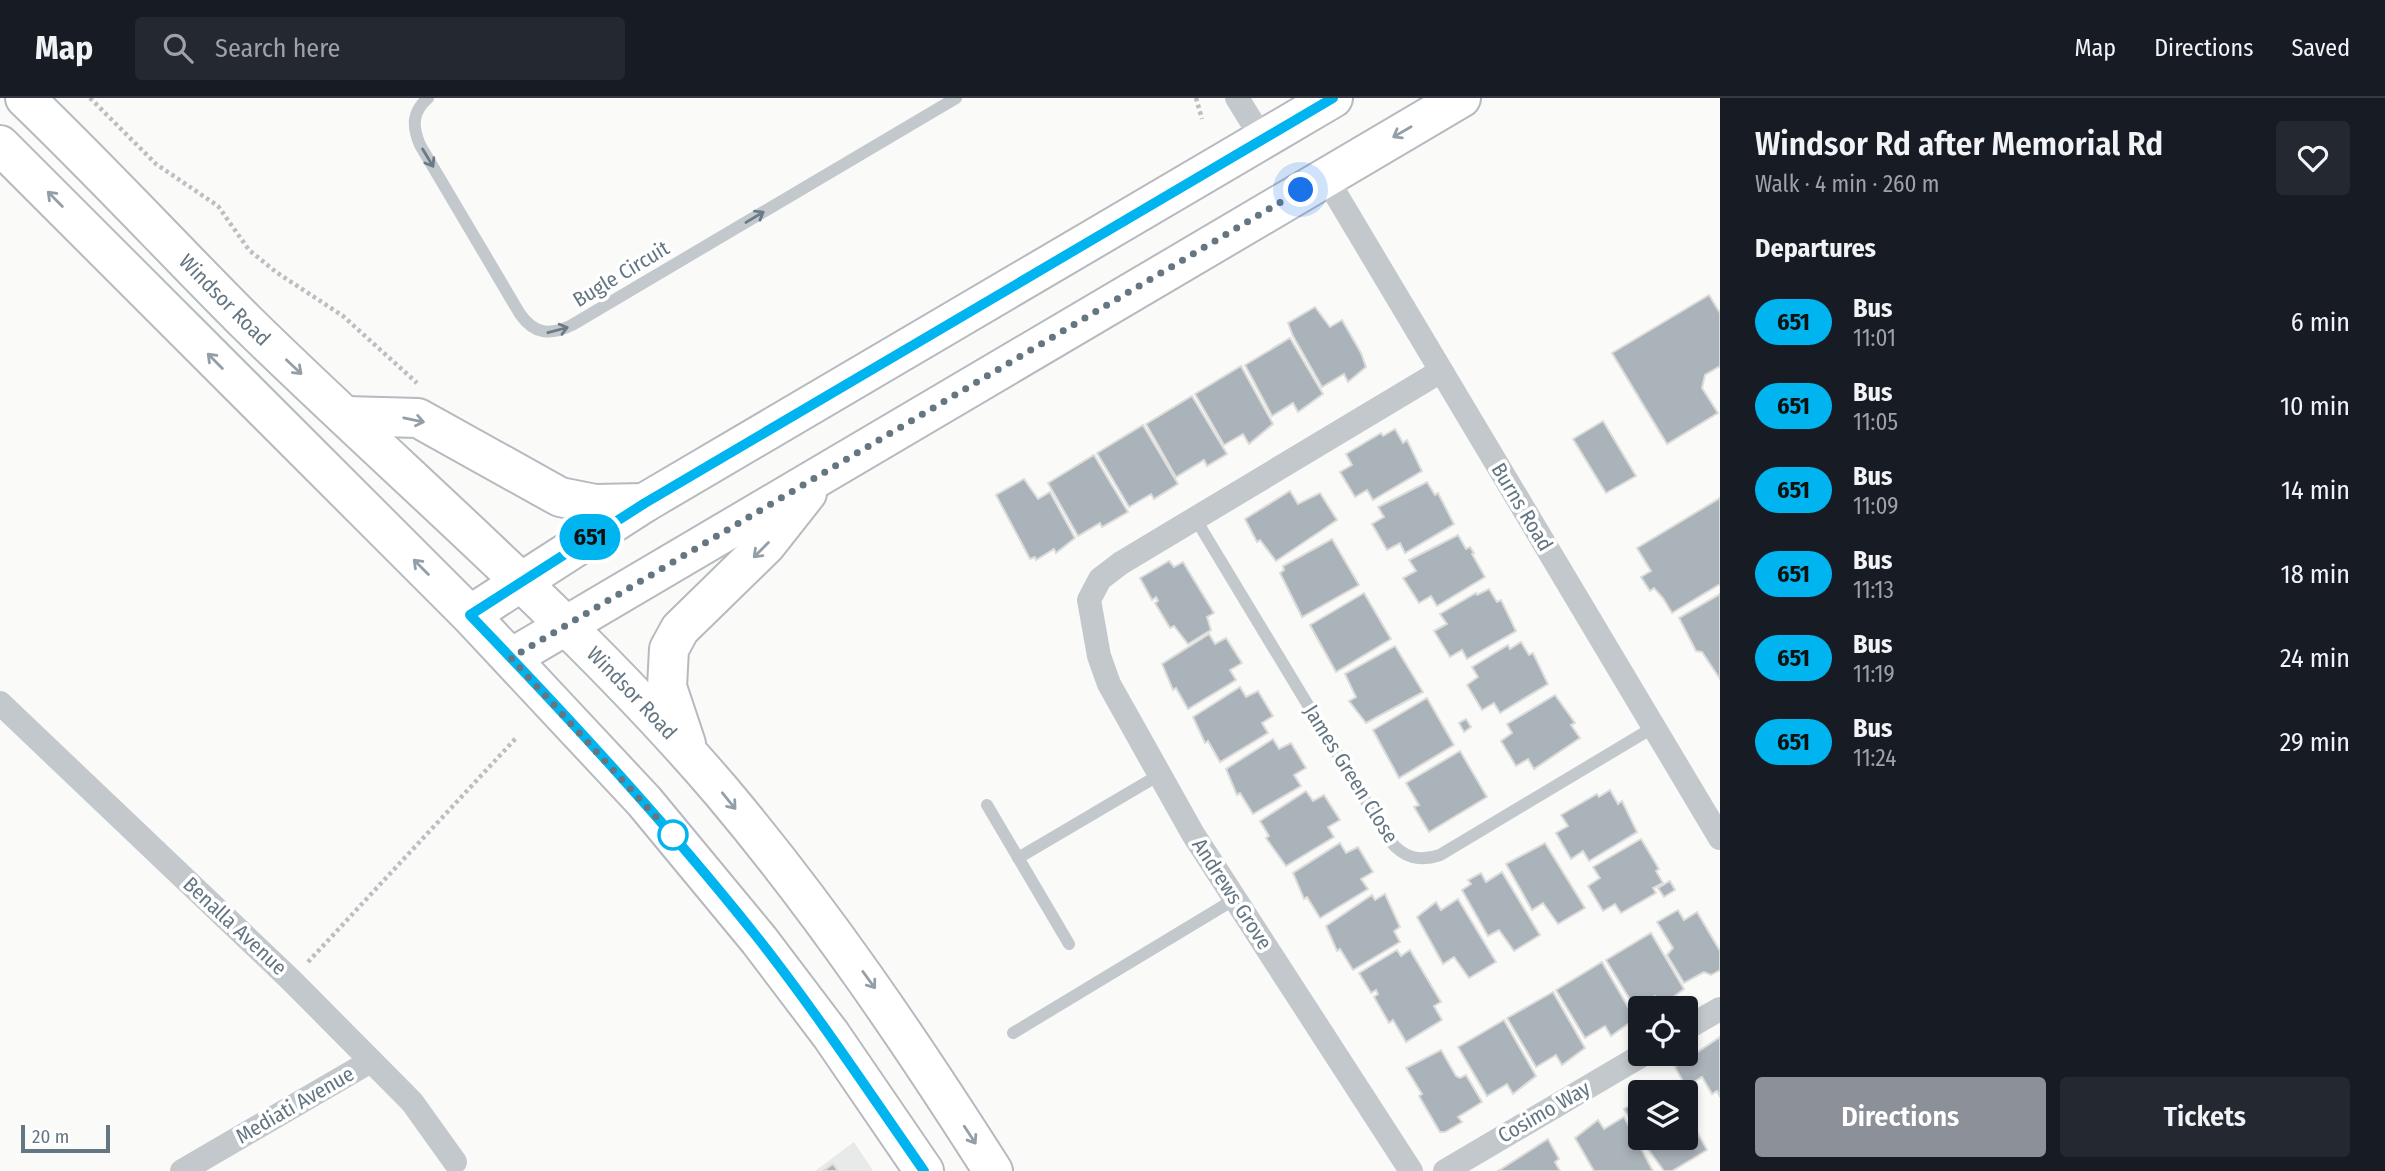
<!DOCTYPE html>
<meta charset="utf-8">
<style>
body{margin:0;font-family:"Fira Sans Condensed",sans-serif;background:#242831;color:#f1f3f6;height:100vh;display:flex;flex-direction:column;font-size:26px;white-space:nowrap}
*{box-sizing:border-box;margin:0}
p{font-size:23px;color:#9ea1a6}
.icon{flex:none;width:38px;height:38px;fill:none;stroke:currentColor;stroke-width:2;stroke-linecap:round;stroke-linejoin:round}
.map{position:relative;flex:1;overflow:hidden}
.side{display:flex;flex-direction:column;background:#171b24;width:665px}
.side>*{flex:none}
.badge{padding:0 14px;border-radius:23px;font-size:24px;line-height:46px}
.fabs{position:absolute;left:1628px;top:898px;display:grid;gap:14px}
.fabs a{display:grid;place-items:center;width:70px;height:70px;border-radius:7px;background:#171b24;box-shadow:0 4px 10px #0003;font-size:35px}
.scale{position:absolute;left:21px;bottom:18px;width:89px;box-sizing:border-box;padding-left:7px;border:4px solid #657683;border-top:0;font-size:19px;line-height:24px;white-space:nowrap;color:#657683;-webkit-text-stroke:5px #fff;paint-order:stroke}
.you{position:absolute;width:35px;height:35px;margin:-18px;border:5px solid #fff;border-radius:50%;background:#1a73e8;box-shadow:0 0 0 10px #1a73e833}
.map>.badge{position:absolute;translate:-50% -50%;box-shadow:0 0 0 4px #fff}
h2{padding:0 35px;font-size:26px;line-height:63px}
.round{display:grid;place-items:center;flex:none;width:74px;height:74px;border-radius:7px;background:#242831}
.overview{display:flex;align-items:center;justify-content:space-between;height:119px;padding:0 35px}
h1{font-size:33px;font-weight:600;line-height:52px}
.action{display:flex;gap:14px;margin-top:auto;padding:14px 35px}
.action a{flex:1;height:80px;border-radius:7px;background:#8c9099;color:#fff;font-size:28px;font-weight:600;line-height:80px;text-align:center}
.action a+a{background:#242831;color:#f1f3f6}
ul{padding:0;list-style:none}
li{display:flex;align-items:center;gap:21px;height:84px;padding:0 35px}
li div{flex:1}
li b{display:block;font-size:26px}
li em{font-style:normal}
li .badge{min-width:77px;font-weight:700;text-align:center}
header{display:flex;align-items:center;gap:42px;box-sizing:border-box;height:98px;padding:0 35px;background:#171b24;border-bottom:2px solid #363941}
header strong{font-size:33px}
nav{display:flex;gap:38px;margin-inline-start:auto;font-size:24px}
.search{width:490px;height:63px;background:#242831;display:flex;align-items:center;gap:18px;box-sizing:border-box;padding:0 24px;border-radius:7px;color:#9ea1a6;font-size:26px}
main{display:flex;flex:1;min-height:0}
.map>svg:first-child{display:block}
.built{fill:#e8e9e9}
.building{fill:#aab3b9;stroke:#dcdcda;stroke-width:2}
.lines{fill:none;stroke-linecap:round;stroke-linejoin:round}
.primary-casing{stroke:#b5babe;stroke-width:42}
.path{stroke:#bbbfc2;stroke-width:4.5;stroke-dasharray:3.5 3.5;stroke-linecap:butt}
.service{stroke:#c3c8cc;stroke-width:12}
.minor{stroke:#c3c8cc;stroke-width:24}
.primary{stroke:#fff;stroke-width:38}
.oneway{stroke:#939fa8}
.oneway2{stroke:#6a7a87}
.line-casing{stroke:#fff;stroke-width:16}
.line{stroke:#00b5ef;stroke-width:10}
.walk{stroke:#657683;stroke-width:7;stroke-dasharray:0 12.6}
.stop-dot{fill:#fff;stroke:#00b5ef;stroke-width:3.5}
.labels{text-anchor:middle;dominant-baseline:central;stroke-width:7;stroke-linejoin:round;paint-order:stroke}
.street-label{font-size:21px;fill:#657683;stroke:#fff}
</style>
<header>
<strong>Map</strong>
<div class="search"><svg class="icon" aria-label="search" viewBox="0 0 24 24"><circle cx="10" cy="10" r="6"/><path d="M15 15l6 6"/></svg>Search here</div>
<nav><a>Map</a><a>Directions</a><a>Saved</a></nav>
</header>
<main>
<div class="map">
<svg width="1720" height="1073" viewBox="0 0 1720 1073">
<rect width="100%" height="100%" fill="#fafaf8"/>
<!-- built -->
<polygon class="built" points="854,1044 873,1073 815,1073"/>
<!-- building -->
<g class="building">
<polygon points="1709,197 1720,215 1720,268 1705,277 1702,290 1718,315 1667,346 1612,255"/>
<polygon points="1315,209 1330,229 1342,222 1361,255 1366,269 1348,284 1344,276 1322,289 1293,238 1288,225"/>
<polygon points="1290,240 1323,296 1298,314 1293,305 1272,318 1245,267"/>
<polygon points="1241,268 1273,326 1249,346 1243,336 1224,347 1195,296"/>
<polygon points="1192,298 1227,356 1207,368 1204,362 1176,379 1146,326"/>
<polygon points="1603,323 1636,378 1606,395 1573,341"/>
<polygon points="1143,327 1178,386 1154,401 1151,396 1129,409 1097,355"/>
<polygon points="1395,331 1403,345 1407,342 1422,373 1373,402 1367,392 1355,399 1340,374 1352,367 1346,356 1381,335 1383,338"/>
<polygon points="1094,357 1128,414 1102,429 1100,425 1078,438 1048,385"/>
<polygon points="1024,381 1038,401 1050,394 1075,440 1056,455 1054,451 1036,462 1035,459 1030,461 996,397"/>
<polygon points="1427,384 1435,397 1438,395 1454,426 1405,455 1400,445 1387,452 1372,426 1384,419 1378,409"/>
<polygon points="1290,393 1298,406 1320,395 1337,422 1276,463 1260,442 1257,444 1245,421"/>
<polygon points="1720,400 1720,486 1672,515 1663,500 1654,490 1650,493 1641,479 1651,473 1637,450"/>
<polygon points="1458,437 1466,451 1470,449 1474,455 1472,456 1485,479 1437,508 1431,498 1419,505 1403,480 1416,473 1409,462"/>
<polygon points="1332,441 1359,487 1302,519 1280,475 1284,472 1283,468"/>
<polygon points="1169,463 1174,469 1183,464 1214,515 1207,519 1211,532 1188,546 1174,528 1170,530 1155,505 1158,503 1156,499 1152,502 1140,480"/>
<polygon points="1489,491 1497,504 1501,502 1516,533 1467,561 1462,552 1450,559 1434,533 1447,526 1440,516 1476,495 1477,497"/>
<polygon points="1364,495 1391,541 1336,574 1310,527"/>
<polygon points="1720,496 1720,581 1702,554 1696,553 1679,520"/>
<polygon points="1209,536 1215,546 1226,540 1242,565 1230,572 1236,582 1188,611 1176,590 1173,592 1162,566"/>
<polygon points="1521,544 1529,557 1533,555 1548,586 1500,615 1494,605 1482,612 1467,587 1478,579 1472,569 1508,547 1510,551"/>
<polygon points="1395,548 1423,594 1366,625 1349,603 1356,599 1345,576"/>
<polygon points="1240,589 1246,599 1258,593 1273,618 1262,625 1268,635 1220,664 1208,643 1205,645 1193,619"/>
<polygon points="1555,597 1575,625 1571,627 1580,640 1534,671 1528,661 1516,668 1501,643 1512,635 1507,626"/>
<polygon points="1427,600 1454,647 1399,680 1373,632"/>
<polygon points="1466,621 1471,629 1464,634 1459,625"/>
<polygon points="1273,641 1279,651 1291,645 1306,670 1294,677 1301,688 1253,716 1240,695 1237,697 1226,671"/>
<polygon points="1460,653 1487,699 1429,734 1414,709 1419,707 1406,685"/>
<polygon points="1610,692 1618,706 1622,703 1637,734 1589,763 1583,753 1571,761 1556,735 1568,728 1561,717 1597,696 1599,699"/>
<polygon points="1306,693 1313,703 1324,697 1340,722 1328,729 1334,739 1286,768 1266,740 1269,738 1260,723"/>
<polygon points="1641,741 1659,771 1656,773 1663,785 1653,790 1656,795 1621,815 1615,806 1603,813 1588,788 1600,780 1593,769"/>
<polygon points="1340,745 1346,755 1358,749 1373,774 1361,781 1368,791 1320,820 1307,799 1304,801 1293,775"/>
<polygon points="1545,745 1585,810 1558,826 1543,805 1532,812 1506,766"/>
<polygon points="1502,774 1540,837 1514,853 1499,832 1488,838 1462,792 1471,786 1468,782 1481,775 1486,784"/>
<polygon points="1670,783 1675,792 1664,799 1658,790"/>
<polygon points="1385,796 1400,829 1394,833 1400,844 1353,872 1340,851 1337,853 1326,828 1372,797 1375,802"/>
<polygon points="1458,801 1496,864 1469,880 1454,859 1443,866 1417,819 1436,804 1441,812"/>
<polygon points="1678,812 1684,822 1697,814 1720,853 1720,872 1711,877 1704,874 1684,885 1667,857 1673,850 1657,824"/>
<polygon points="1651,835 1684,891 1661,908 1655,898 1635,910 1606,862"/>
<polygon points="1397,852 1401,858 1410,852 1441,904 1434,908 1442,922 1406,944 1393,922 1389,925 1374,899 1378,896 1376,892 1371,895 1359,875"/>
<polygon points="1602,864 1635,921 1611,938 1605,928 1585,940 1556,892"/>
<polygon points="1553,894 1585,950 1562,967 1556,957 1536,969 1507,920"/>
<polygon points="1504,922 1536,978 1513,996 1507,986 1487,998 1458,949"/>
<polygon points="1720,939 1720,999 1717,993 1712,996 1702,979 1686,989 1675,969"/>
<polygon points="1441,952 1456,978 1460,980 1466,977 1482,1004 1458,1019 1462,1024 1445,1034 1440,1034 1419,998 1422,996 1406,970"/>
<polygon points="1640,1001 1640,1039 1624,1011"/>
<polygon points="1685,1012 1707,1052 1672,1073 1664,1073 1640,1040 1685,1040"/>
<polygon points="1624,1019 1653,1073 1594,1073 1575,1040 1598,1022 1604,1031"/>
<polygon points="1548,1041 1559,1061 1555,1064 1560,1073 1498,1073"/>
<polygon points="833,1066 838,1073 823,1073"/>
</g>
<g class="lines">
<defs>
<g id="primary">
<path id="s1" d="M25,0c75,72 146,149 220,223 159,156 332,301 477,471 101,120 187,247 271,379"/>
<polyline points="0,47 470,517 644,703 759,842 831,937 924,1073"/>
<polyline points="346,318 418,320 560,399 595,406 644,405"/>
<polyline points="470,517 644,405 1333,0"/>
<polyline points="511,560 1461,0"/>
<polyline points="686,646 667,589 669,551 680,531 766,447 807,395"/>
</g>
</defs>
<!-- primary casing -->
<use href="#primary" class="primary-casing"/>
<!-- path -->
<g class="path">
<polyline points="90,0 156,66 218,108 249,152 276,174 343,218 417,285"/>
<polyline points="1196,0 1202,21"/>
<polyline points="308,864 517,639"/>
</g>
<!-- service -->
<g class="service">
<path d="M428,0c-16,14 -16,28 -8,47l100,169c14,20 30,22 52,11l384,-227"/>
<path d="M1195,420l195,323c14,17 29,21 50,14l214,-128"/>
<polyline points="987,707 1069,846"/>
<polyline points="1018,760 1159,677"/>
<polyline points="1013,935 1235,801"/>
</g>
<!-- minor -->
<g class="minor">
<polyline points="1237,0 1263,42"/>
<polyline points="1325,78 1720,740"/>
<polyline points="0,605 291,882 412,1004 455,1064"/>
<polyline points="1685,931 1720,911"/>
<polyline points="182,1073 371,963"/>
<polyline points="1411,1073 1193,736 1109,586 1099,558 1089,502 1100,481 1121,465 1441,273"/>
<polyline points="1445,1073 1644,956"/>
</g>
<!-- primary -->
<use href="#primary" class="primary"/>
</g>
<!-- one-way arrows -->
<defs><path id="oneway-shaft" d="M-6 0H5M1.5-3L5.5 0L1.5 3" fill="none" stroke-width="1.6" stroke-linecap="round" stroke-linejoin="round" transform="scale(1.75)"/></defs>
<g class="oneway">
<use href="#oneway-shaft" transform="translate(1402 34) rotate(150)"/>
<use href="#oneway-shaft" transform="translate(55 101) rotate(-135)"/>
<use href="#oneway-shaft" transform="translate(215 263) rotate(-135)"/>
<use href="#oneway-shaft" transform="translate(294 269) rotate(43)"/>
<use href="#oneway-shaft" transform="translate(414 322) rotate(12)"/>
<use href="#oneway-shaft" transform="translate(761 452) rotate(135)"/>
<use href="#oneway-shaft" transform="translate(421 469) rotate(-135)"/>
<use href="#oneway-shaft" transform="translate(729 703) rotate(51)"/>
<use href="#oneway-shaft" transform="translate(869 882) rotate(54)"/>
<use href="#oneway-shaft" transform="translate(970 1037) rotate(57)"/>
</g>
<g class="oneway2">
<use href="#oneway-shaft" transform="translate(428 60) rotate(59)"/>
<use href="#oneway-shaft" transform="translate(755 119) rotate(-31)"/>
<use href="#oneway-shaft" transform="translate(558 232) rotate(-15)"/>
</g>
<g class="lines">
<defs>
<path id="line" d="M924,1073c-55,-79 -108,-159 -167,-234 -90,-113 -187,-218 -287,-322l175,-112 688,-405"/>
</defs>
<!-- line casing -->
<use href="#line" class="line-casing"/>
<!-- line -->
<use href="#line" class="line"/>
<!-- walk -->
<polyline class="walk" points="673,737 677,742 511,560 1301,92"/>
</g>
<!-- markers -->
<circle class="stop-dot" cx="673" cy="737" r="14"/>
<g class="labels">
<!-- street labels -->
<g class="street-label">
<text transform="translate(621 176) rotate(-31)">Bugle Circuit</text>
<text stroke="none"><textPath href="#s1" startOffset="284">Windsor Road</textPath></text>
<text transform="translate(1522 409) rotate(59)">Burns Road</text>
<text stroke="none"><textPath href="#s1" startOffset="850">Windsor Road</textPath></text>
<text transform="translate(1351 676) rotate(58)">James Green Close</text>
<text transform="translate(1232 796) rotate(57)">Andrews Grove</text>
<text transform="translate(235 828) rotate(43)">Benalla Avenue</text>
<text transform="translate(295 1007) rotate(-30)">Mediati Avenue</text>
<text transform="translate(1544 1014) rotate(-30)">Cosimo Way</text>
</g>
</g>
</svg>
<div class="fabs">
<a><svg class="icon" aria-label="locate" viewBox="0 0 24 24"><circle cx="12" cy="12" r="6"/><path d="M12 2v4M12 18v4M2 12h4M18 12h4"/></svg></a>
<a><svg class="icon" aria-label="layers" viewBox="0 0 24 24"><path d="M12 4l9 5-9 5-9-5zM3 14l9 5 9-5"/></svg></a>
</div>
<div class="scale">20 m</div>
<div class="you" style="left:1301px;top:92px"></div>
<b class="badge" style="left:590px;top:439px;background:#00b5ef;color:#111">651</b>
</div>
<section class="side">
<div class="overview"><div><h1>Windsor Rd after Memorial Rd</h1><p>Walk · 4 min · 260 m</p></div><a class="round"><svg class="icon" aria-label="heart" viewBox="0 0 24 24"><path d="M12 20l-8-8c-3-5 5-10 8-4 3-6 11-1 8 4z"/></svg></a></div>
<h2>Departures</h2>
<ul>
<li><span class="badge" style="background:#00b5ef;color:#111">651</span><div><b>Bus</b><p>11:01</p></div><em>6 min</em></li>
<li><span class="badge" style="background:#00b5ef;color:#111">651</span><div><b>Bus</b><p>11:05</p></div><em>10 min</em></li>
<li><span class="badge" style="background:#00b5ef;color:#111">651</span><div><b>Bus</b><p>11:09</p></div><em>14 min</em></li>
<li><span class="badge" style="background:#00b5ef;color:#111">651</span><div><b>Bus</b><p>11:13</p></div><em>18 min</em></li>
<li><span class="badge" style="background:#00b5ef;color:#111">651</span><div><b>Bus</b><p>11:19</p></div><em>24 min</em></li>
<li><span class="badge" style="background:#00b5ef;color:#111">651</span><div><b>Bus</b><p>11:24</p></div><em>29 min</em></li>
</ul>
<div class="action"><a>Directions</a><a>Tickets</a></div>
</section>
</main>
